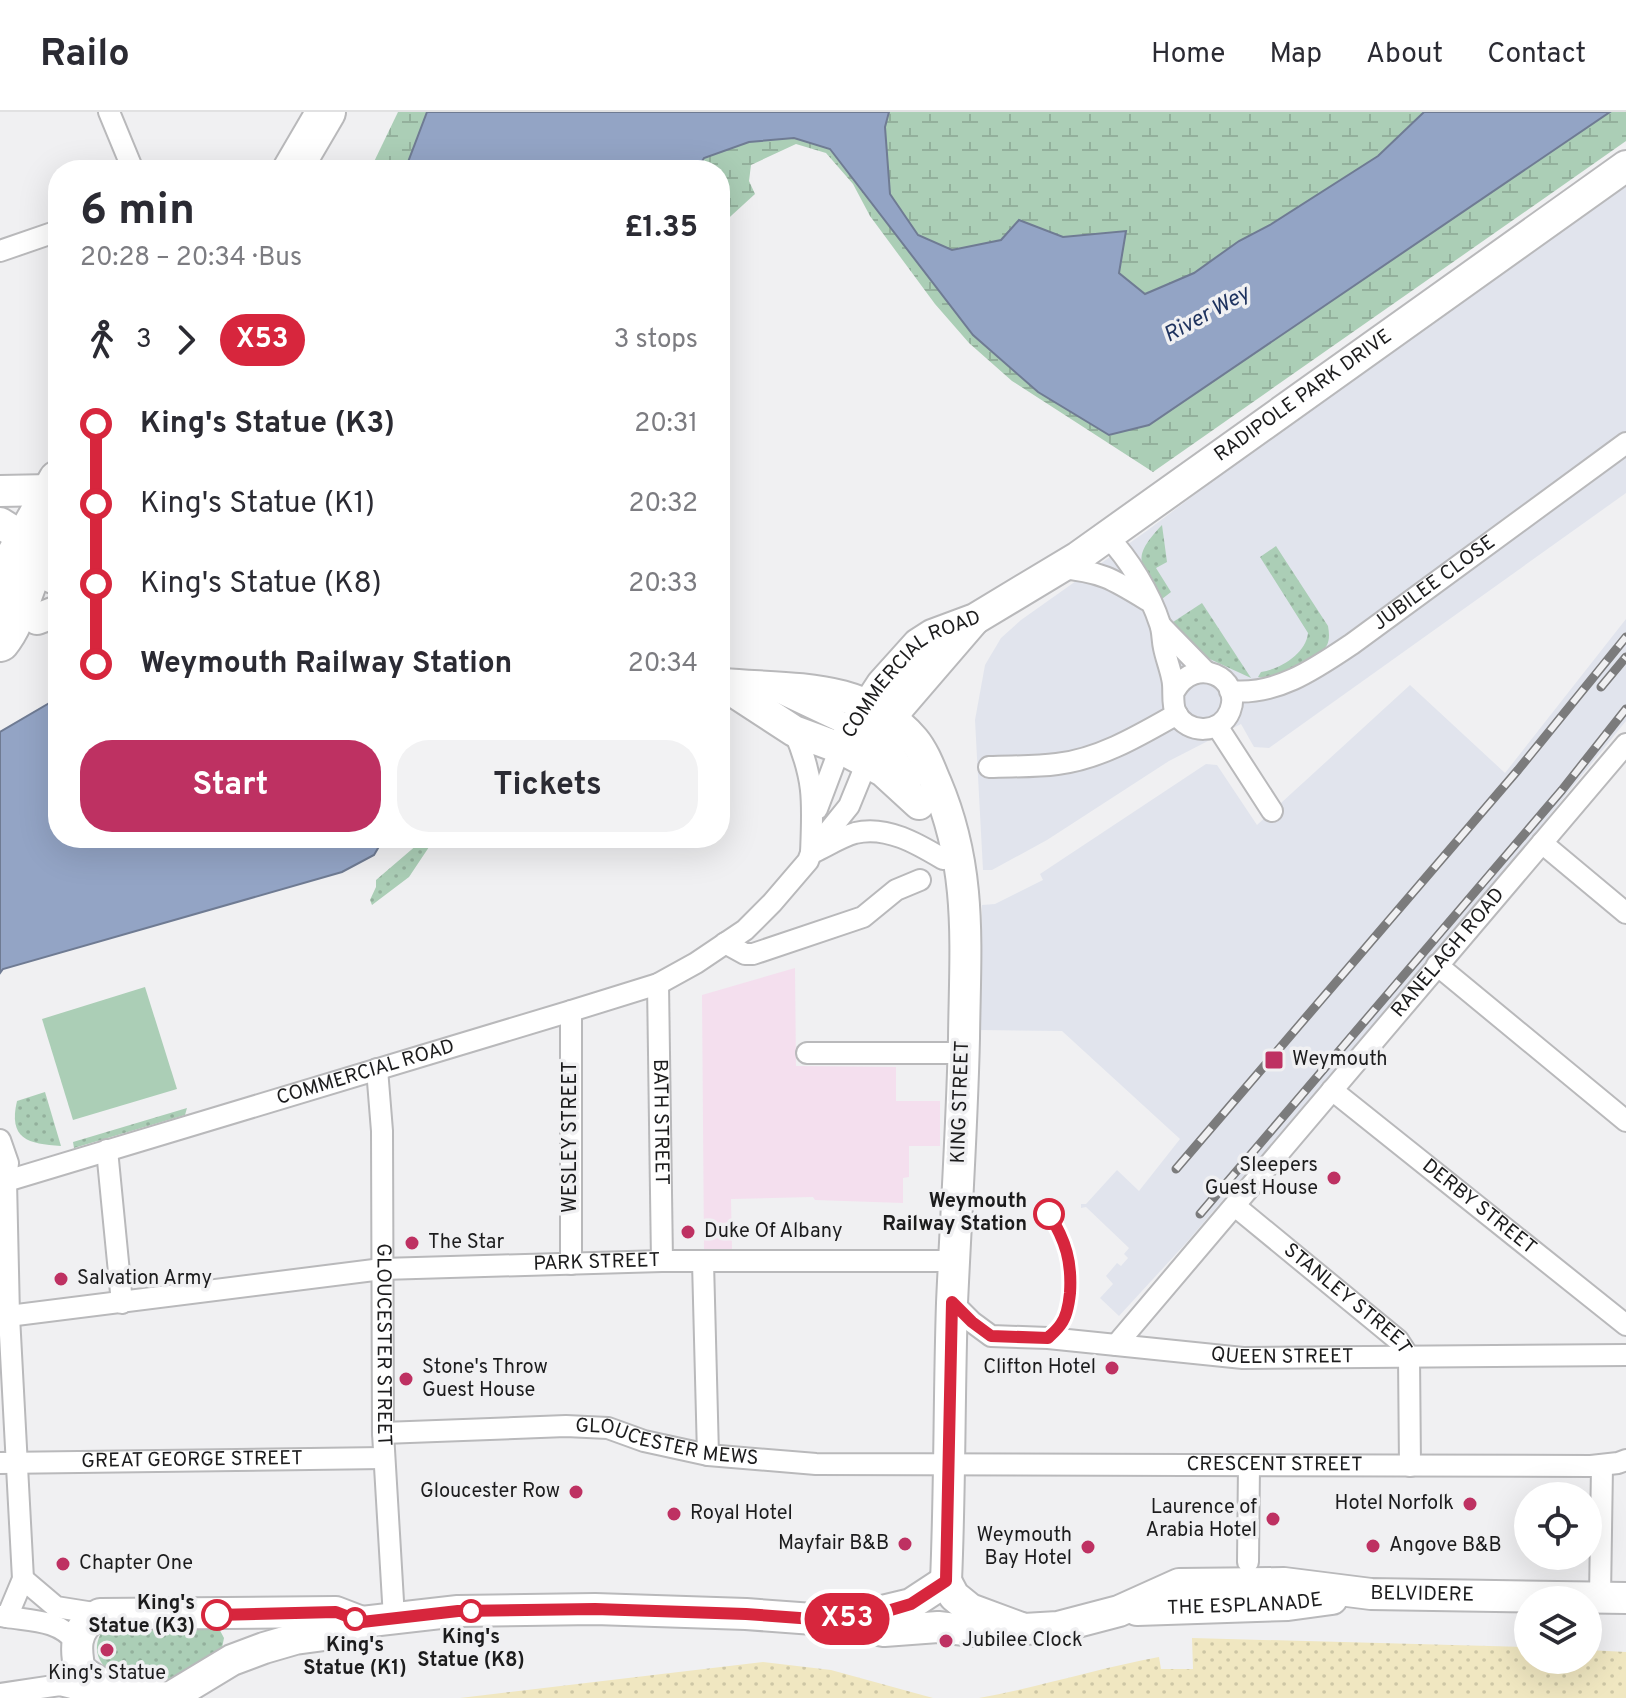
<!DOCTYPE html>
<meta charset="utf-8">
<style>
body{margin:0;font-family:Overpass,sans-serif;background:#f2f2f3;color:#2b2b33;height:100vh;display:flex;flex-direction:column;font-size:30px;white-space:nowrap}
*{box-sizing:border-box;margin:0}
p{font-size:26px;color:#7c7c81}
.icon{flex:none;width:44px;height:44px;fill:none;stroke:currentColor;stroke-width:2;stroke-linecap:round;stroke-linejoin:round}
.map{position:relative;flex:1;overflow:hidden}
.details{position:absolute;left:48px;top:48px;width:682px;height:688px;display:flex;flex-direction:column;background:#fff;border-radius:32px;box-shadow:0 8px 32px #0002}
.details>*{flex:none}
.badge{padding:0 16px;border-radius:26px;font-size:28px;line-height:52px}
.buttons{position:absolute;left:1514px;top:1370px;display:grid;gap:16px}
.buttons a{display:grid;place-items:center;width:88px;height:88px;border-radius:50%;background:#fff;box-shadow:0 8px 32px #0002;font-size:40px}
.map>.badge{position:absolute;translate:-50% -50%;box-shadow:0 0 0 4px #fff}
.legs{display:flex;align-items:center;gap:12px;height:88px;padding:0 32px;font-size:26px}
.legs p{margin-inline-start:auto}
.summary{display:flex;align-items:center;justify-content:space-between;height:136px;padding:0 32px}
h1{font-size:44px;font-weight:700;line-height:60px}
.action{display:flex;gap:16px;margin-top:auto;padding:16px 32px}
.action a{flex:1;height:92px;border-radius:32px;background:#be3162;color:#fff;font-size:32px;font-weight:700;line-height:92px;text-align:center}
.action a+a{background:#f2f2f3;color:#2b2b33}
ul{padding:0 32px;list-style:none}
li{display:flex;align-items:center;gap:28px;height:80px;font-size:30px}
li i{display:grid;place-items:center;width:12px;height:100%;margin:0 10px;background:currentColor}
li i::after{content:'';width:20px;height:20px;margin:-10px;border:6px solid;border-radius:50%;background:#fff}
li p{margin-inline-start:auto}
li:first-child i{background:linear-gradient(#0000 50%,currentColor 0)}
li:last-child i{background:linear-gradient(currentColor 50%,#0000 0)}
header{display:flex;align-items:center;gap:48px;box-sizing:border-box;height:112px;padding:0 40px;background:#fff;border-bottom:2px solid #e1e1e2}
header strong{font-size:38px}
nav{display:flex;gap:44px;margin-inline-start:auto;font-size:28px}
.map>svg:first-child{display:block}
.built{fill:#e1e4ed}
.industrial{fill:#f4dfee}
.grass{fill:url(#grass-dots)}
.wetland{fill:url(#wetland-marsh)}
.sand{fill:url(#sand-dots)}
.pitch{fill:#abceb6}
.water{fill:#93a4c5;stroke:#6f7b93;stroke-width:2}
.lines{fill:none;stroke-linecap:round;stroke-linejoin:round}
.street-casing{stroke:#b9b9bb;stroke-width:24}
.secondary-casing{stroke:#b9b9bb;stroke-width:34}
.highway-casing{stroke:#b9b9bb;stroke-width:42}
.street{stroke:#fff;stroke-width:20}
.secondary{stroke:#fff;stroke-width:30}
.highway{stroke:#fff;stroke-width:38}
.rail-casing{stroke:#7b7b7c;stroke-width:9}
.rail{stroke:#f0f0f2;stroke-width:6;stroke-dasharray:18;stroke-linecap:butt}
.line-1-casing{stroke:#fff;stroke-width:18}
.line-1{stroke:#d7263d;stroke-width:12}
.poi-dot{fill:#be3162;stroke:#f0f0f2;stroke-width:3}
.stop-1-dot{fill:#fff;stroke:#d7263d;stroke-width:4}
.labels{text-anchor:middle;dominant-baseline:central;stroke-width:7;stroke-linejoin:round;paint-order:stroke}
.street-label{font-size:20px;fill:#1c1c1d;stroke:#f0f0f2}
.poi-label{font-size:20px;fill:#1c1c1d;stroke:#f0f0f2;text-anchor:start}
.stop-label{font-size:20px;font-weight:bold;fill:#1c1c1d;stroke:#f0f0f2;text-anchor:end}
.water-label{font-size:22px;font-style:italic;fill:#1e325e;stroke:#f0f0f2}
</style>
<header>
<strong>Railo</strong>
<nav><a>Home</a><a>Map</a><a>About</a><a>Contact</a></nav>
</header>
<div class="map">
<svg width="1626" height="1586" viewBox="0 0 1626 1586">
<defs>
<pattern id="grass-dots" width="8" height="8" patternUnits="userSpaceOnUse" patternTransform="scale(2)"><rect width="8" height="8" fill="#abceb6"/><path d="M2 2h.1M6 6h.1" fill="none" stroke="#93b09c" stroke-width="1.8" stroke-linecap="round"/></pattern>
<pattern id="wetland-marsh" width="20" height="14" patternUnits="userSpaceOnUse" patternTransform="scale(2)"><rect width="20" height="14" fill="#abceb6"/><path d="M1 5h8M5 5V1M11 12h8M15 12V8" fill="none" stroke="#93b09c"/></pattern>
<pattern id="sand-dots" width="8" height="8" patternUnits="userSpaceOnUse" patternTransform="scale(2)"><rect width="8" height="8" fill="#f0e7c1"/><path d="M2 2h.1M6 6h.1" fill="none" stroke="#cdc6a5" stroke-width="1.8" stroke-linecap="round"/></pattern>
</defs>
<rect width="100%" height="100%" fill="#f0f0f2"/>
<!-- built -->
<g class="built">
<polygon points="1626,55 1626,381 1269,636 1254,635 1241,612 1169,649 1047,728 992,758 983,758 975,608 985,553 1001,526 1021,508 1148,418"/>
<polygon points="1626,507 1626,609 1501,763 1187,1130 1119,1204 1100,1186 1113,1172 1106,1164 1117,1151 1121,1154 1128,1146 1124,1142 1129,1136 1086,1095 1081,1096 1081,1092 1086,1092 1117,1058 1139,1079 1180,1027 1062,919 980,918 982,793 995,792 1043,768 1040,762 1206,652 1217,653 1257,713 1410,573 1505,661"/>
</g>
<!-- industrial -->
<polygon class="industrial" points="795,856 796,954 896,955 896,989 940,989 940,1034 909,1034 909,1065 903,1066 903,1091 815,1088 813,1085 731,1087 732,1137 704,1138 702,883"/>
<!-- grass -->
<g class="grass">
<path d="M1162,413l5,37 -11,6 15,24 -9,7c-22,-36 -32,-40 0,-74z"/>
<path d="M1276,434l52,80c1,6 2,13 -1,19 -9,17 -52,36 -69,32l3,-5c19,-3 45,-18 47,-39l-48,-76z"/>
<polygon points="1202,491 1251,566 1190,538 1170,512"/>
<polygon points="425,726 435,726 409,765 372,793 370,788 376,775 376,768"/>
<path d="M45,980l16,54c-33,-2 -53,-7 -44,-45z"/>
<polygon points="187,996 185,1003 74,1036 73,1030"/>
<path d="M113,1511h103l8,15 -3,15c-22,12 -48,29 -74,30 -24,2 -61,-18 -47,-48 3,-4 9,-9 13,-12z"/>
</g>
<!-- wetland -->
<g class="wetland">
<polygon points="398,0 427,0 405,58 370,58"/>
<polygon points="889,0 1424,0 1378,44 1270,113 1239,129 1194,161 1145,182 1119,161 1125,119 1063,125 1020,109 1001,128 952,138 918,123 890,82 885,15"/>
<polygon points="1610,0 1626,0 1626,29 1153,360 1012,269 969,231 935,192 870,104 853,72 826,41 796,32 751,53 749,69 755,82 720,114 720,58 697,58 704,46 749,30 794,26 830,37 973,223 1149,313"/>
</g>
<!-- sand -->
<g class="sand">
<path d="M1192,1526l336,9v13h60v-10l38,2v46h-647c61,-11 120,-30 180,-41l2,12h32z"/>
<polygon points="763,1550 831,1558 933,1586 460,1586"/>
</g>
<!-- pitch -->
<polygon class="pitch" points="145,875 177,977 73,1008 42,907"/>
<!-- water -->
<g class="water">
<polygon points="427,0 889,0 885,15 890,82 918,123 952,138 1001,128 1019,108 1063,125 1126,119 1119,161 1145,182 1194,161 1239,129 1270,113 1378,44 1424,0 1610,0 1149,313 1109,323 1038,280 973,223 830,37 794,26 749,30 704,46 697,58 405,58"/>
<polygon points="58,586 58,726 384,726 374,743 342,760 3,857 0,861 0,620"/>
</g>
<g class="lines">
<defs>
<g id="street">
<polyline points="109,0 133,58"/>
<polyline points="0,139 58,119"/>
<path d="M1107,424c22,23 43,57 53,88 3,8 2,16 4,24 2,10 6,20 8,30 3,11 -1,25 4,35 12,22 45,21 54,-2 13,-34 -35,-56 -55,-21"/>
<path d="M1059,456c41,3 54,11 88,32"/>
<polyline points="1161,514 1205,559"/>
<path id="s1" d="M1230,579c46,5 85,-22 122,-47l274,-201"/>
<polyline points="1217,614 1272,699"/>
<path d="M794,619c21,49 19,71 17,122"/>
<path d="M989,655c23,-1 46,0 68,-3 43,-5 83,-29 120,-50"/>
<polyline points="817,697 840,636"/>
<polyline points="1542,731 1626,801"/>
<path d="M814,740c13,-6 27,-15 41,-19 31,-8 63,11 88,26"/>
<polyline points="725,831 745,842 753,842 863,805 896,778 920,768"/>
<polyline points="1437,853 1626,1009"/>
<path id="s2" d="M658,872l4,277"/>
<polyline points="807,941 963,941"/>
<path id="s3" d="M377,957l5,62 1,302 11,185"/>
<path id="s4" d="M1332,978l294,235"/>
<polyline points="0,1028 8,1051 6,1069 9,1204 23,1467 7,1505 0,1504"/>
<polyline points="107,1038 122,1191"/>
<path id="s5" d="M0,1071l571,-172 87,-27 38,-21 49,-33 27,-27 36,-42 3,-8 38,-47 18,-44 -8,-26 -7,-9 -74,-35"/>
<path id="s6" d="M1235,1094l163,134 11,17 1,109"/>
<polyline points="703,1150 708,1343"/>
<polyline points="571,1152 571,899"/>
<path id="s7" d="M952,1190l20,20 19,14 57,2 195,20 383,-3"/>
<path id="s8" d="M0,1205l382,-48 280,-8h293"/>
<path id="s9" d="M1116,1233l510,-601"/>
<path id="s10" d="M383,1321l183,-7 42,2 36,13 64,14 108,9 775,2 27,-3 8,-3"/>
<path id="s11" d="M0,1351l384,-5"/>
<polyline points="1248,1450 1249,1353"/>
<polyline points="23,1467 56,1495 100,1502"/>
<polyline points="1600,1485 1602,1354"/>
<path d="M7,1505c26,4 52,3 69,25"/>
<polyline points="0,1582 60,1573 84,1579"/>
</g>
<g id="secondary">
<polyline points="0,379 51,378"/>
<polyline points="0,411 24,426 53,466"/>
<polyline points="37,507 58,499"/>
<path d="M723,572c69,6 141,-2 191,56 10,12 16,29 22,43 37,87 29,164 28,255 -2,89 -8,177 -12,265 -3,93 -2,186 -6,278"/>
<polyline points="725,574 794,619 840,636 883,659 919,692"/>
<polyline points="867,594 873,616 906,670"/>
<polyline points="881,623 900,594 974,508"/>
<path id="s12" d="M840,636l42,-64 36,-40 14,-9 43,-16 103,-62 548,-391"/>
<path id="s13" d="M946,1469l8,15 16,13 54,20 34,-2 61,-16 60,-27 105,-1 87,11 255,4"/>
<path id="s14" d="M1137,1498l151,-5 44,-6"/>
<polyline points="853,1506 911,1492 946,1469"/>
<path d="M80,1557c26,23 54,23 87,29"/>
<path d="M85,1586c-4,-32 -22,-66 15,-84l236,-2 26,10"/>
<polyline points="169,1586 232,1548 264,1536 295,1527 332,1522 362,1510 458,1499 595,1497 746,1502 827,1508 884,1519 938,1515 974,1519 1024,1517"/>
</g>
<g id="highway">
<polyline points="292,58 326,0"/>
<polyline points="0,479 14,447 58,368"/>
<path d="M0,530c25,-30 24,-82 58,-105"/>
</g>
</defs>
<!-- street casing -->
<use href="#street" class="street-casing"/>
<!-- secondary casing -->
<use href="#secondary" class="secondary-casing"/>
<!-- highway casing -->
<use href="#highway" class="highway-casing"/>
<!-- street -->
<use href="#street" class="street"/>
<!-- secondary -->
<use href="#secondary" class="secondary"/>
<!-- highway -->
<use href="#highway" class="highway"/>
<defs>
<g id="rail">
<polyline points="1601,575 1626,545"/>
<polyline points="1176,1057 1518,658 1626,525"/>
<polyline points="1200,1102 1562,678 1626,597"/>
</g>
</defs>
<!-- rail casing -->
<use href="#rail" class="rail-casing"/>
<!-- rail -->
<use href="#rail" class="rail"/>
</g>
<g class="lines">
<defs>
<path id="line-1" d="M217,1503l119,-3 26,10 96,-11 137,-2 151,5 81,6 47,-5 37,-11 35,-23 6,-279 20,20 19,14 57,2c4,-4 10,-9 13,-14 6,-8 8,-21 9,-31 2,-31 -4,-52 -21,-79"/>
</defs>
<!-- line-1 casing -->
<use href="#line-1" class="line-1-casing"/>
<!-- line-1 -->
<use href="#line-1" class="line-1"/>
</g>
<!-- markers -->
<g class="poi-dot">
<rect x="1264" y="938" width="20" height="20" rx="4"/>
<circle cx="1334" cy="1066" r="8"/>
<circle cx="688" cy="1120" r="8"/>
<circle cx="412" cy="1131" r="8"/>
<circle cx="61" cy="1167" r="8"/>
<circle cx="1112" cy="1256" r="8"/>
<circle cx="406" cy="1267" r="8"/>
<circle cx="576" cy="1380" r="8"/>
<circle cx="1470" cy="1392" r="8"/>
<circle cx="674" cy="1402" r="8"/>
<circle cx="1273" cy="1407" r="8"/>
<circle cx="905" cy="1432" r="8"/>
<circle cx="1373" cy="1434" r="8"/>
<circle cx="1088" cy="1435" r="8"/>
<circle cx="63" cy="1452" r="8"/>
<circle cx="946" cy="1529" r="8"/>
<circle cx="107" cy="1538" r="8"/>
</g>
<g class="stop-1-dot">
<circle cx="1049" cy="1102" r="14"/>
<circle cx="471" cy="1499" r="10"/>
<circle cx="217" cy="1503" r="14"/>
<circle cx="355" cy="1507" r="10"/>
</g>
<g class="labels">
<!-- street labels -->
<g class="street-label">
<text stroke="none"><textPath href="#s12" startOffset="590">RADIPOLE PARK DRIVE</textPath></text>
<text stroke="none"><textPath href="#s1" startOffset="236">JUBILEE CLOSE</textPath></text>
<text stroke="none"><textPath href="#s12" startOffset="106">COMMERCIAL ROAD</textPath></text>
<text stroke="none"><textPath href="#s9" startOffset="514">RANELAGH ROAD</textPath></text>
<text stroke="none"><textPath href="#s5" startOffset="382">COMMERCIAL ROAD</textPath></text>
<text transform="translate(961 990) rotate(-88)">KING STREET</text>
<text stroke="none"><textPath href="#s2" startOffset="138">BATH STREET</textPath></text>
<text transform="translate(571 1025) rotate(-90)">WESLEY STREET</text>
<text stroke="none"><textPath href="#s4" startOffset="188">DERBY STREET</textPath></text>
<text stroke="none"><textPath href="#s8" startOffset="600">PARK STREET</textPath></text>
<text stroke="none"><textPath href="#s6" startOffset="146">STANLEY STREET</textPath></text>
<text stroke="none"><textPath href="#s3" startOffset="276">GLOUCESTER STREET</textPath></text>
<text stroke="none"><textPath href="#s7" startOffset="344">QUEEN STREET</textPath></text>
<text stroke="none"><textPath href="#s10" startOffset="286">GLOUCESTER MEWS</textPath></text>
<text stroke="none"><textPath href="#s11" startOffset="192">GREAT GEORGE STREET</textPath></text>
<text stroke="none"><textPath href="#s10" startOffset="896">CRESCENT STREET</textPath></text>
<text stroke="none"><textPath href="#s13" startOffset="502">BELVIDERE</textPath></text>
<text stroke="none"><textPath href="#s14" startOffset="108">THE ESPLANADE</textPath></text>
</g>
<!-- poi labels -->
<g class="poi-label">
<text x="1292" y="948">Weymouth</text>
<text x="1318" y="1054" text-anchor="end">Sleepers<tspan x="1318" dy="23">Guest House</tspan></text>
<text x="704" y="1120">Duke Of Albany</text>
<text x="428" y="1131">The Star</text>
<text x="77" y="1167">Salvation Army</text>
<text x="422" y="1256">Stone's Throw<tspan x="422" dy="23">Guest House</tspan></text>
<text x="1096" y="1256" text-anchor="end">Clifton Hotel</text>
<text x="560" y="1380" text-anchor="end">Gloucester Row</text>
<text x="1454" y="1392" text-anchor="end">Hotel Norfolk</text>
<text x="1257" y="1396" text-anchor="end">Laurence of<tspan x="1257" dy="23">Arabia Hotel</tspan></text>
<text x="690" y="1402">Royal Hotel</text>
<text x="1072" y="1424" text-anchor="end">Weymouth<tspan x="1072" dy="23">Bay Hotel</tspan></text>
<text x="889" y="1432" text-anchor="end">Mayfair B&amp;B</text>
<text x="1389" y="1434">Angove B&amp;B</text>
<text x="79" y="1452">Chapter One</text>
<text x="962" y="1529">Jubilee Clock</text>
<text x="107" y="1562" text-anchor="middle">King's Statue</text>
</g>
<!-- stop labels -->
<g class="stop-label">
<text x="1027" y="1090">Weymouth<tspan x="1027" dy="23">Railway Station</tspan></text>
<text x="195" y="1492">King's<tspan x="195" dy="23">Statue (K3)</tspan></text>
<text x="471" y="1526" text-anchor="middle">King's<tspan x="471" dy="23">Statue (K8)</tspan></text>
<text x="355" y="1534" text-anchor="middle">King's<tspan x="355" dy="23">Statue (K1)</tspan></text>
</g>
<!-- water labels -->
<g class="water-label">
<text transform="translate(1207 203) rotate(-29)">River Wey</text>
</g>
</g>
</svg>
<div class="buttons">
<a><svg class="icon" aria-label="locate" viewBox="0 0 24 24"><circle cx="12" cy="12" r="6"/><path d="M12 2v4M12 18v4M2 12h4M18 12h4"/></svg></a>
<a><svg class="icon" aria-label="layers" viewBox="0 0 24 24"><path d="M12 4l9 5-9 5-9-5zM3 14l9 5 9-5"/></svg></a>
</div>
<b class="badge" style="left:847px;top:1507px;background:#d7263d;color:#fff">X53</b>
<section class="details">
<div class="summary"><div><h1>6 min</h1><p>20:28 – 20:34 · Bus</p></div><b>£1.35</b></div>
<div class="legs"><svg class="icon" aria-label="walk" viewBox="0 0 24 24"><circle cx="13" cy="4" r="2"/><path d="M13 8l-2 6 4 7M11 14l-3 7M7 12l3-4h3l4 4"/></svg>3<svg class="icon" aria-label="forward" viewBox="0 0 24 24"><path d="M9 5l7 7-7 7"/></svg><b class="badge" style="background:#d7263d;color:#fff">X53</b><p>3 stops</p></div>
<ul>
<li><i style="color:#d7263d"></i><b>King's Statue (K3)</b><p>20:31</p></li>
<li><i style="color:#d7263d"></i><span>King's Statue (K1)</span><p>20:32</p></li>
<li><i style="color:#d7263d"></i><span>King's Statue (K8)</span><p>20:33</p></li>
<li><i style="color:#d7263d"></i><b>Weymouth Railway Station</b><p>20:34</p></li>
</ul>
<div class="action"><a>Start</a><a>Tickets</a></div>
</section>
</div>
